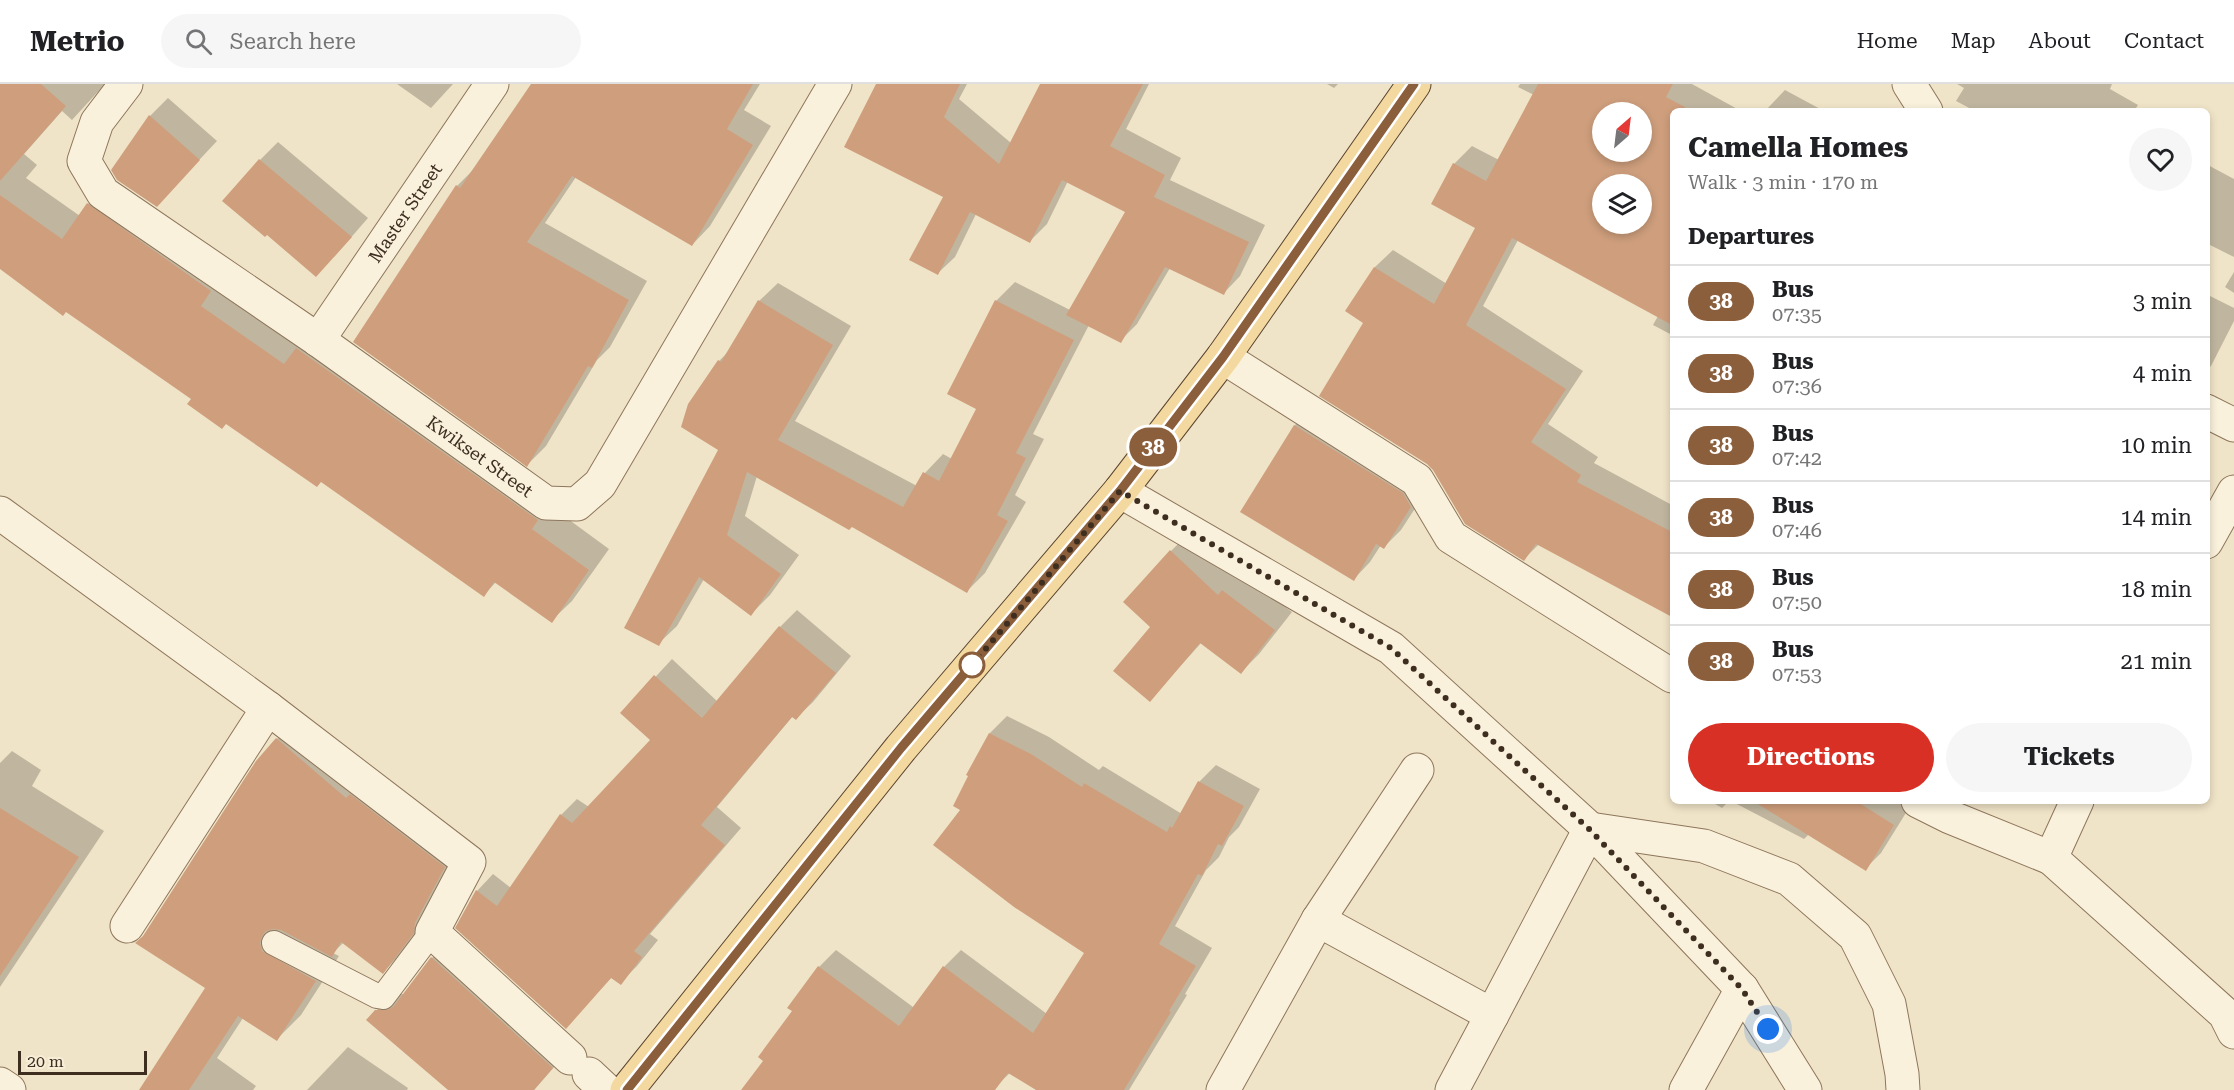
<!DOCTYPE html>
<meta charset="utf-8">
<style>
body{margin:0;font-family:"Roboto Serif",serif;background:#f6f6f6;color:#202124;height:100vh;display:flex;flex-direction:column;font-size:22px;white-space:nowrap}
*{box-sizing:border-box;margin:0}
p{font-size:20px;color:#757577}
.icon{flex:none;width:33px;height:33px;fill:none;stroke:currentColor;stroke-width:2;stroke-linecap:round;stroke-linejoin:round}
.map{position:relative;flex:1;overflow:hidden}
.sheet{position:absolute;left:1670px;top:24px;width:540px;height:696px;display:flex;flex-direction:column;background:#fff;border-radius:9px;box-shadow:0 3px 9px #0003}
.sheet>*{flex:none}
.badge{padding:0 12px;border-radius:20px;font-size:21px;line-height:39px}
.needle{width:39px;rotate:28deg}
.tools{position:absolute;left:1592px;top:18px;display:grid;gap:12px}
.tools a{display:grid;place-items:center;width:60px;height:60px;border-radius:50%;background:#fff;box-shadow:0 3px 9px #0003;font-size:30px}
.scale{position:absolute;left:18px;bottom:15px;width:129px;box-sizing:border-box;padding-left:6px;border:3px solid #3d2e20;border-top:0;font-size:16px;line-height:21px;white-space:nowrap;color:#3d2e20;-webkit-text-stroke:4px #f7eed8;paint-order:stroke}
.you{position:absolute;width:30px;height:30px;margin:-15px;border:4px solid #fff;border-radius:50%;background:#1a73e8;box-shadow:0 0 0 9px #1a73e833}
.map>.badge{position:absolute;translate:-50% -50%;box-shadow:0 0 0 3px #fff}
h2{padding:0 18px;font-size:22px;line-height:54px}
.round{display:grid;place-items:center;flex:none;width:63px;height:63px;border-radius:32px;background:#f6f6f6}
.head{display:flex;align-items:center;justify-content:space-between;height:102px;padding:0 18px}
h1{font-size:28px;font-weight:700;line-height:45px}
.action{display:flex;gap:12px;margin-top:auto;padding:12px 18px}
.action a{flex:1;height:69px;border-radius:36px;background:#d93025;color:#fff;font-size:24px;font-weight:700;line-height:69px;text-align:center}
.action a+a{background:#f6f6f6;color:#202124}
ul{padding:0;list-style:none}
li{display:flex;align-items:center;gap:18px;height:72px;padding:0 18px;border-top:2px solid #e0e0e0}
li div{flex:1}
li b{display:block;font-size:22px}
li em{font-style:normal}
li .badge{min-width:66px;font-weight:700;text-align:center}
header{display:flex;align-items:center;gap:36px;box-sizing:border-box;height:84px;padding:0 30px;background:#fff;border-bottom:2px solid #e0e0e0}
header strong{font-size:28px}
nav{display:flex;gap:33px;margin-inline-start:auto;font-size:21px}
.search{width:420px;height:54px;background:#f6f6f6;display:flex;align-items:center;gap:15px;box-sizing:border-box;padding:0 21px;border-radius:33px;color:#757577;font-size:22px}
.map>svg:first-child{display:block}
.shadow{fill:#0003;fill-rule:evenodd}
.building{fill:#cf9f7d;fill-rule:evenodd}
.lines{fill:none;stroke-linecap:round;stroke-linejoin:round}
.service-casing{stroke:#8d765c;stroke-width:26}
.minor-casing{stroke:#8d765c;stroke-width:35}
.primary-casing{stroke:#5b4430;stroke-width:35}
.service{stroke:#faf1dc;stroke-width:24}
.minor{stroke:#faf1dc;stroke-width:33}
.primary{stroke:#f3d9a0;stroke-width:33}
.line-casing{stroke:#fff;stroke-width:14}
.line{stroke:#8b5e3c;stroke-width:9}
.walk{stroke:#3d2e20;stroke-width:6;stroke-dasharray:0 10.8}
.stop-dot{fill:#fff;stroke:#8b5e3c;stroke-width:3}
.labels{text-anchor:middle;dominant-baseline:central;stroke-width:4.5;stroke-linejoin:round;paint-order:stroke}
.street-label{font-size:18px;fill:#3d2e20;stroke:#f7eed8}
</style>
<header>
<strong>Metrio</strong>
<div class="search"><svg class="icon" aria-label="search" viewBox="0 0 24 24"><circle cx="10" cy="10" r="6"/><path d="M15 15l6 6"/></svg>Search here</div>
<nav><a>Home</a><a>Map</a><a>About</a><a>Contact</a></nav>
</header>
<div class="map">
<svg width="2234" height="1006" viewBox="0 0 2234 1006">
<rect width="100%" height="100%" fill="#f0e4c8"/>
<!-- shadow -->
<g class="shadow">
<polygon points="0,0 105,0 72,36 62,27 24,70 37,81 26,94 80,132 88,120 109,99 609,465 572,517 551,537 496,498 484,511 322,396 193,315 66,226 0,184"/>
<polygon points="397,0 453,0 431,24"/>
<polygon points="533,0 760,0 744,26 771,42 710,142 692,161 576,93 545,139 647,197 610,263 597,276 546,362 527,381 355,257 457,102 476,83"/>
<polygon points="877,0 967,0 959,15 1011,59 1041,0 1149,0 1126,45 1181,74 1170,96 1265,141 1240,192 1224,209 1170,184 1137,240 1120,257 1089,241 1033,350 1044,355 1015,411 1026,418 985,489 967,507 852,441 757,392 745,432 799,471 770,511 751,530 704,495 677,542 658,560 720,366 719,277 731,265 759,217 778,199 851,242 795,337 917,402 925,389 943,370 952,375 978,324 949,309 996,217 1015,198 1070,226 1127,127 1068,97 1047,140 1030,157 976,130 955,173 938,189 945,113"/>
<polygon points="1327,0 1338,0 1334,4"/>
<path d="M1520,0h172l49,27h-69v224l-19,-10 5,-9 -140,-76 -35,66 100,65 -35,53 50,33 -4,6 78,42v96l-9,9 -124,-66 -15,15 -159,-237 -18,-11 28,-44 18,-17 54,34 30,-57 -23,-63 18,-18 27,14 35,-65 -16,-8zM1602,28h39v40h-39zM1602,100h39v40h-39z"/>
<polygon points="1957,0 2112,0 2110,5 2138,21 2134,27 1975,27 1956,17 1964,4"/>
<polygon points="1785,6 1824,27 1765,27"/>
<polygon points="168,14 217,57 157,121 113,86 150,32"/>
<polygon points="278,58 368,134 334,173 260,76"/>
<polygon points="2206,80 2234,95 2234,173 2206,159"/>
<polygon points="2234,188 2234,209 2225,203"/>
<polygon points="2206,210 2234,224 2234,237 2211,282 2206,286"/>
<polygon points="1312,325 1427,406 1401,446 1384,463 1381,461 1370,478 1354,495 1242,427 1295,341"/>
<polygon points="1189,449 1292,528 1259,570 1241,588 1202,558 1150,616 1152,543 1171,467"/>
<polygon points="797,526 851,572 813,618 796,634 793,632 717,723 741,744 650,850 658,856 637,882 620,899 612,893 566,943 457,844 477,807 493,790 511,804 561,731 577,715 589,723 652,656 622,629 672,575 718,618 780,543"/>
<polygon points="300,631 468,759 437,823 407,864 383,888 344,858 333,869 339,872 301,931 277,955 243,934 217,974 256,1002 253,1006 140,1006 207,904 146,850 277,655"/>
<polygon points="1007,632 1049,653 1099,686 1103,682 1182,730 1199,698 1216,681 1260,705 1239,743 1229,753 1219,773 1206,786 1175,842 1212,864 1185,910 1187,911 1129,1006 1039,1006 1010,989 994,1004 971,1006 743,1006 765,977 794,927 789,923 819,883 836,866 913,923 944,883 961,866 1047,930 1086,868 962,725 970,691 968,690 990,649"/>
<polygon points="12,667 41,686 32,702 104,747 0,903 0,679"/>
<polygon points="1710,717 1729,717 1722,724"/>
<polygon points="1731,717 1897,717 1909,724 1881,769 1865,785 1809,750 1804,755"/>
<polygon points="449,857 569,966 534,1006 451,1006 376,927 393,910 405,910 432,874"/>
<polygon points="348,963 408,1004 407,1006 307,1006"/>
</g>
<!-- building -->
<g class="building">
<polygon points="0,0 41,0 66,22 0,97"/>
<polygon points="531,0 753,0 727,45 753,61 692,162 572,92 527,158 629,216 592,284 588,282 527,383 353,258 456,101 460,104"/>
<polygon points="876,0 960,0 944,33 999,80 1040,0 1143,0 1110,62 1165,91 1154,113 1249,158 1224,211 1165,183 1121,259 1066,231 1125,128 1062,96 1030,159 970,128 938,191 909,176 943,113 844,63"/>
<path d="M1538,0h135l-7,13 19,10 -2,4h-11v214l-160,-87 -46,87 100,64 -35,53 50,33 -4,7 95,50v85l-136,-73 -12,17 -59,-37 -32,-54 -6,-6 -108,-68 44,-73 -18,-12 29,-44 60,37 41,-76 -44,-24 22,-41 33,18zM1602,28h39v40h-39zM1602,100h39v40h-39z"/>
<polygon points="149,31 200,76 157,123 117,96 111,86"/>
<polygon points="259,75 352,153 316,193 267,151 265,153 222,117"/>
<polygon points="0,111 62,155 87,119 211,207 201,222 284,280 296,264 538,436 532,445 589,486 552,539 494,498 484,513 321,398 317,403 226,340 222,345 187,320 191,315 66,228 63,232 0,185"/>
<polygon points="758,216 833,261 778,356 903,423 923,388 939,397 976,325 947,310 995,216 1074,256 1016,369 1026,374 997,431 1008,437 967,509 852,443 849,446 747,388 727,451 781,490 751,532 699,493 659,562 624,544 718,366 681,343 688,320 718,276 721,278"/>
<polygon points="1294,341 1403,409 1411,423 1384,465 1376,460 1354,497 1240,428"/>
<polygon points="1170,466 1218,511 1222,506 1275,546 1241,590 1200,559 1150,618 1113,587 1150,543 1123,518"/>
<polygon points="779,542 836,589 796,636 792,633 701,741 725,761 634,867 642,873 621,901 611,894 566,945 455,844 476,806 497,822 560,730 572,739 650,656 620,629 654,591 702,634"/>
<polygon points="989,649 1031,670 1082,703 1084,699 1167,748 1170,742 1172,744 1198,697 1244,722 1222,762 1218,760 1202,792 1198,790 1159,860 1196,882 1169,927 1171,928 1124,1006 1036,1006 1008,989 995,1006 741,1006 763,977 758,973 792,927 787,924 818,882 899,942 943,882 1033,949 1084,869 1014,823 933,761 960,726 953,722 968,692 966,691"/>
<polygon points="276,654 346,714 350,710 445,783 415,839 414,849 383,890 341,858 332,873 281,846 273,845 266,847 262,852 260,859 262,867 316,897 277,957 238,932 189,1006 139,1006 205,904 135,859 143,852 256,677"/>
<polygon points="1753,717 1856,717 1894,741 1866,787"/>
<polygon points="0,724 79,773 0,892"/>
<polygon points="431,873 553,984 534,1006 448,1006 366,936 375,926 388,926 394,922"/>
</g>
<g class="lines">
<defs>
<polyline id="service" points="274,859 377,912 383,913 432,848"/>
<g id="minor">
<path id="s1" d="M126,0l-29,38 -13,39 19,32 215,147 228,163 31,1 23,-20 235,-400"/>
<polyline points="1909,0 1926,27"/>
<path id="s2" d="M318,256l174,-256"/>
<polyline points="1223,273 1417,396 1451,453 1672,592"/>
<polyline points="2206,327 2234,341"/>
<polyline points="1120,407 1391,564 1590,745 1742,905 1805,1006"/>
<polyline points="0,429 268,624 469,778 432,848 570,974"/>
<polyline points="2206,458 2234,408"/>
<polyline points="1918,717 1950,733 2051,774"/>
<polyline points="2077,717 2051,774 2225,930 2234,948"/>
<polyline points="1318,836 1492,931 1590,745 1704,762 1789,795 1855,852 1889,920 1902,990 1903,1006"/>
<polyline points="127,842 268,624"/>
<polyline points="589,990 606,1006"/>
<polyline points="0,1000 9,1006"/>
<polyline points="1223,1006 1318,836 1417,686"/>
<polyline points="1452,1006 1492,931"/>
<polyline points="1686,1006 1742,905"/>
</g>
<polyline id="primary" points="627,1006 901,664 1120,407 1223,273 1414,0"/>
</defs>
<!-- service casing -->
<use href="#service" class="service-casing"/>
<!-- minor casing -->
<use href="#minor" class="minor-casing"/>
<!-- primary casing -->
<use href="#primary" class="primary-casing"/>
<!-- service -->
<use href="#service" class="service"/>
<!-- minor -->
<use href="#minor" class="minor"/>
<!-- primary -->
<use href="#primary" class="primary"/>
</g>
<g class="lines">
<defs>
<polyline id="line" points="627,1006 901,664 1120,407 1223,273 1414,0"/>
</defs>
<!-- line casing -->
<use href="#line" class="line-casing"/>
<!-- line -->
<use href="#line" class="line"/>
<!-- walk -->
<polyline class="walk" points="972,581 1120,407 1391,564 1590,746 1742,905 1768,945"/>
</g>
<!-- markers -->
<circle class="stop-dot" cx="972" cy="581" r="12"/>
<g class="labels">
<!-- street labels -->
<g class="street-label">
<text stroke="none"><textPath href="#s2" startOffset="154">Master Street</textPath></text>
<text stroke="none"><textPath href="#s1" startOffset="586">Kwikset Street</textPath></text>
</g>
</g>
</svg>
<div class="tools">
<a><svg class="needle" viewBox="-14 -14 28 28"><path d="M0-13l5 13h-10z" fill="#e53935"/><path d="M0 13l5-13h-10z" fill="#757577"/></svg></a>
<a><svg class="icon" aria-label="layers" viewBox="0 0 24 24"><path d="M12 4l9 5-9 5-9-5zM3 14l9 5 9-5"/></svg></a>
</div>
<div class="scale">20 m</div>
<div class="you" style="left:1768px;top:945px"></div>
<b class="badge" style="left:1153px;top:363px;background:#8b5e3c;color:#fff">38</b>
<section class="sheet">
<div class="head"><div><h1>Camella Homes</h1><p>Walk · 3 min · 170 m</p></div><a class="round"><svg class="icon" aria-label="heart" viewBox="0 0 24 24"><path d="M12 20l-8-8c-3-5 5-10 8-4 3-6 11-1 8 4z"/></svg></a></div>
<h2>Departures</h2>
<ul>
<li><span class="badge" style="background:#8b5e3c;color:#fff">38</span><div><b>Bus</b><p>07:35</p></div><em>3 min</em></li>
<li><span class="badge" style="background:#8b5e3c;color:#fff">38</span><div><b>Bus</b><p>07:36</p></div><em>4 min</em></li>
<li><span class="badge" style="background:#8b5e3c;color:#fff">38</span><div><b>Bus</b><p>07:42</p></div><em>10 min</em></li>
<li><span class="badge" style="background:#8b5e3c;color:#fff">38</span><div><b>Bus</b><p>07:46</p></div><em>14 min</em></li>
<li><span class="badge" style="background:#8b5e3c;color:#fff">38</span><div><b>Bus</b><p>07:50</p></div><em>18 min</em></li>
<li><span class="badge" style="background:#8b5e3c;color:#fff">38</span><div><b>Bus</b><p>07:53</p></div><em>21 min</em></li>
</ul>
<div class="action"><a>Directions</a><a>Tickets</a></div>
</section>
</div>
